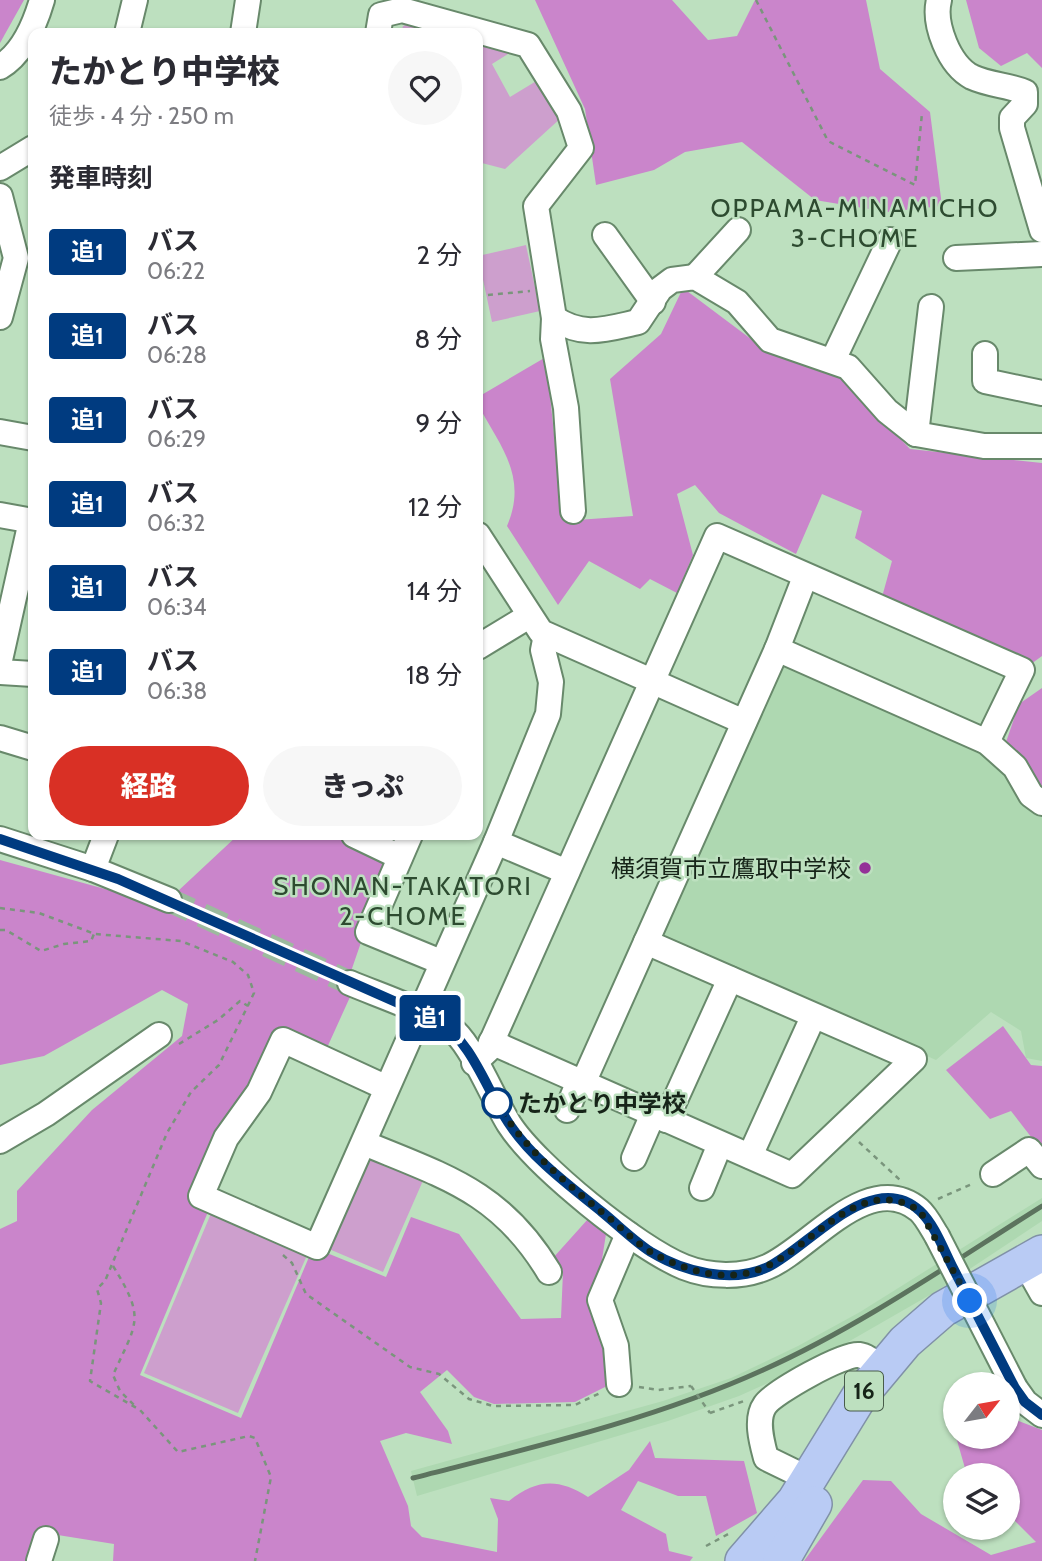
<!DOCTYPE html>
<html lang="ja">
<meta charset="utf-8">
<style>
body{margin:0;font-family:Cabin,"Noto Sans JP",sans-serif;background:#f7f7f7;color:#2b2b33;height:100vh;display:flex;flex-direction:column;font-size:26px;white-space:nowrap}
*{box-sizing:border-box;margin:0}
p{font-size:23px;color:#7c7c81}
.icon{flex:none;width:38px;height:38px;fill:none;stroke:currentColor;stroke-width:2;stroke-linecap:round;stroke-linejoin:round}
.map{position:relative;flex:1;overflow:hidden}
.panel{position:absolute;left:28px;top:28px;width:455px;height:812px;display:flex;flex-direction:column;background:#fff;border-radius:14px;box-shadow:0 2px 5px #0004}
.panel>*{flex:none}
.badge{padding:0 14px;border-radius:5px;font-size:24px;line-height:46px}
.needle{width:46px;rotate:59deg}
.fabs{position:absolute;left:943px;top:1372px;display:grid;gap:14px}
.fabs a{display:grid;place-items:center;width:77px;height:77px;border-radius:50%;background:#fff;box-shadow:0 2px 5px #0004;font-size:35px}
.you{position:absolute;width:35px;height:35px;margin:-18px;border:5px solid #fff;border-radius:50%;background:#1a73e8;box-shadow:0 0 0 10px #1a73e833}
.map>.badge{position:absolute;translate:-50% -50%;box-shadow:0 0 0 4px #fff}
h2{padding:0 21px;font-size:26px;line-height:63px}
.round{display:grid;place-items:center;flex:none;width:74px;height:74px;border-radius:37px;background:#f7f7f7}
.summary{display:flex;align-items:center;justify-content:space-between;height:119px;padding:0 21px}
h1{font-size:33px;font-weight:800;line-height:52px}
.button{display:flex;gap:14px;margin-top:auto;padding:14px 21px}
.button a{flex:1;height:80px;border-radius:42px;background:#d93025;color:#fff;font-size:28px;font-weight:800;line-height:80px;text-align:center}
.button a+a{background:#f7f7f7;color:#2b2b33}
ul{padding:0;list-style:none}
li{display:flex;align-items:center;gap:21px;height:84px;padding:0 21px}
li div{flex:1}
li b{display:block;font-size:26px}
li em{font-style:normal}
li .badge{min-width:77px;font-weight:700;text-align:center}
.map>svg:first-child{display:block}
.built{fill:#aed8b1}
.green{fill:#cd9fcd}
.forest{fill:#ca85cb}
.lines{fill:none;stroke-linecap:round;stroke-linejoin:round}
.minor-tunnel{stroke:#9cba9e;stroke-width:24;stroke-dasharray:24 12;stroke-linecap:butt}
.minor-casing{stroke:#68896b;stroke-width:28}
.highway-casing{stroke:#8091a7;stroke-width:38}
.path{stroke:#7a957c;stroke-width:2.5;stroke-dasharray:5 5;stroke-linecap:butt}
.minor{stroke:#fff;stroke-width:24}
.highway{stroke:#b9cbf4;stroke-width:35}
.rail{stroke:#5c735e;stroke-width:5}
.minor-bridge-casing{stroke:#68896b;stroke-width:28;stroke-linecap:butt}
.path-bridge{stroke:#7a957c;stroke-width:2.5;stroke-dasharray:5 5;stroke-linecap:butt}
.minor-bridge{stroke:#fff;stroke-width:24}
.line-casing{stroke:#fff;stroke-width:16}
.line{stroke:#003b80;stroke-width:10}
.walk{stroke:#162418;stroke-width:7;stroke-dasharray:0 12.6}
.poi-dot{fill:#943198;stroke:#bde0bf;stroke-width:2.5}
.stop-dot{fill:#fff;stroke:#003b80;stroke-width:3.5}
.labels{text-anchor:middle;dominant-baseline:central;stroke-width:5;stroke-linejoin:round;paint-order:stroke}
.shield{fill:#bde0bf;stroke:#485c4a;stroke-width:2}
.shield-label{font-size:23px;font-weight:bold;fill:#162418}
.poi-label{font-size:24px;fill:#162418;stroke:#bde0bf;text-anchor:end}
.stop-label{font-size:24px;font-weight:bold;fill:#162418;stroke:#bde0bf;text-anchor:start}
.neighbourhood-label{font-size:26px;letter-spacing:2px;fill:#2d4b30;stroke:#bde0bf}
</style>
<div class="map">
<svg width="1042" height="1561" viewBox="0 0 1042 1561">
<rect width="100%" height="100%" fill="#bde0bf"/>
<!-- built -->
<g class="built">
<polygon points="790,663 988,750 1042,809 1042,1061 1026,1058 1021,1031 991,1012 936,1060 667,941 662,927 776,669"/>
<polygon points="1042,1198 1042,1221 935,1292 808,1365 739,1396 668,1421 417,1496 411,1471 663,1401 731,1378 798,1346 860,1312"/>
</g>
<!-- green -->
<g class="green">
<polygon points="425,18 470,33 401,33 403,26"/>
<polygon points="478,36 516,49 492,64 510,97 538,80 562,117 505,169 478,162"/>
<polygon points="526,245 540,311 492,322 478,256"/>
<polygon points="370,1152 425,1176 383,1272 329,1249"/>
<polygon points="212,1211 308,1253 238,1413 144,1373"/>
</g>
<!-- forest -->
<g class="forest">
<polygon points="0,0 24,0 0,43"/>
<polygon points="535,0 672,0 708,40 737,36 755,0 866,0 880,69 930,112 942,206 887,212 815,200 742,142 685,152 654,170 596,185 585,109"/>
<polygon points="966,0 1042,0 1042,68 1027,53 1001,66 979,48"/>
<path d="M683,288l72,54 88,37 67,70 132,14v193l-11,8 -149,-67 10,-36 -37,-23 7,-27 -40,-17 -26,60 -77,-41 -24,-28 -18,9 16,61 -16,38 -27,-14 -10,10 -51,-28 -31,44 -51,-79c21,-49 -6,-79 -29,-121v-8l68,-40 17,164 70,-5 -23,-137 51,-45z"/>
<polygon points="1042,688 1042,792 1005,745 1019,704"/>
<path d="M238,835h95l56,26 -42,122 3,14 -24,53 -48,-18 -68,175 -70,168 101,43 71,-168 10,1 64,26 25,-60 48,17 62,85 40,-1 2,-46 -10,-14 35,-39 18,15 -11,70 18,79 -38,19 -81,2 -20,-7 -27,-27 -27,22 28,39 4,13 -46,-11 -26,8 28,65 3,20 11,11 75,15 1,-33 -8,-21 19,3c28,-22 49,-23 79,-4l41,-27 21,-29 5,17 89,3 13,52 -41,23 -10,-40h-28l-40,-15 -17,29 45,24 3,17 24,6 -3,4h-577l1,-17 -75,-12 -10,29h-29v-332l17,-8v-30l75,-81 90,-74 6,-32 -26,-14 -118,66 -44,9v-205l163,45z"/>
<polygon points="1003,1026 1031,1065 1042,1066 1042,1151 1011,1111 990,1119 946,1070"/>
<polygon points="1008,1417 1042,1430 1042,1561 804,1561 863,1480 891,1481 921,1514 991,1555 1036,1542 1008,1514 1008,1475 967,1475 956,1437 1008,1437"/>
</g>
<g class="lines">
<!-- minor-tunnel -->
<polyline class="minor-tunnel" points="169,900 350,983"/>
<defs>
<g id="minor">
<path d="M939,0c-6,24 10,65 33,77 17,8 36,8 53,15v12l-13,14v10l30,102"/>
<polyline points="127,33 135,0"/>
<polyline points="243,33 248,0"/>
<path d="M378,33l3,-18 21,-5 126,35 41,66 12,37 -45,58 18,112c29,20 52,11 84,4l22,-33 12,-9 23,-3 42,25 33,38 78,27 39,44 29,23 68,12h58"/>
<path d="M0,67c22,-13 35,-43 42,-67"/>
<polyline points="0,168 33,148"/>
<polyline points="0,196 16,258 0,317"/>
<polyline points="605,235 653,302"/>
<polyline points="956,258 1042,254"/>
<polyline points="695,277 738,230"/>
<polyline points="554,318 553,339 566,408 573,511"/>
<polyline points="985,354 985,381 1042,393"/>
<polyline points="833,360 890,240"/>
<polyline points="0,432 33,438"/>
<polyline points="916,434 931,307"/>
<polyline points="0,515 33,521"/>
<polyline points="478,535 541,632 744,722"/>
<polyline points="478,647 529,616"/>
<polyline points="777,649 987,742 1015,767 1031,795 1042,803"/>
<polyline points="0,660 31,521"/>
<polyline points="0,672 33,674"/>
<polyline points="0,738 33,748"/>
<polyline points="354,835 400,857"/>
<polyline points="410,835 368,932 441,962"/>
<polyline points="0,839 93,869 169,900"/>
<polyline points="496,842 567,872"/>
<polyline points="93,869 106,835"/>
<path d="M350,983c28,12 83,30 105,49 19,18 39,68 54,92 27,42 128,124 175,143 25,10 58,11 83,0 43,-18 101,-99 152,-57 7,6 13,18 18,26"/>
<polyline points="491,1042 792,1175 914,1059 646,942"/>
<polyline points="474,1063 488,1050 717,536 1022,670 987,742"/>
<polyline points="583,1083 777,649 805,577"/>
<polyline points="387,1088 283,1040 259,1092 226,1138 201,1196 317,1247 496,842 548,714 551,682 543,650 546,635"/>
<polyline points="567,1110 579,1081"/>
<polyline points="666,1120 730,979"/>
<polyline points="0,1141 46,1114 159,1035"/>
<path d="M364,1143c82,34 137,49 185,129"/>
<polyline points="750,1156 813,1017"/>
<polyline points="634,1158 653,1114"/>
<polyline points="993,1174 1029,1150 1042,1166"/>
<polyline points="702,1188 720,1144"/>
<polyline points="1025,1263 1042,1293"/>
<polyline points="619,1384 616,1346 600,1300 628,1234"/>
<polyline points="1015,1388 1025,1402 1042,1415"/>
<path d="M809,1479l-43,-21c-4,-15 -11,-39 -1,-53 9,-13 79,-52 94,-50 8,1 16,8 23,13"/>
<polyline points="39,1561 46,1539"/>
</g>
<g id="highway">
<polyline points="743,1561 795,1501 859,1397 905,1342 943,1309 1042,1253"/>
<polyline points="781,1561 814,1504"/>
</g>
</defs>
<!-- minor casing -->
<use href="#minor" class="minor-casing"/>
<!-- highway casing -->
<use href="#highway" class="highway-casing"/>
<!-- path -->
<g class="path">
<polyline points="756,0 828,141 915,185 922,113"/>
<polyline points="478,296 530,291"/>
<polyline points="0,908 39,913 95,934 181,941 233,962 248,975 254,993 219,1065 191,1092 167,1133 105,1281 97,1289 101,1303 90,1381 140,1410 178,1452 249,1436 255,1438 271,1477 255,1561"/>
<polyline points="0,930 6,930 41,951 64,944 91,941 94,934"/>
<polyline points="179,1044 218,1020 240,1001 248,1006"/>
<polyline points="859,1142 900,1180"/>
<polyline points="938,1199 974,1183"/>
<polyline points="283,1255 292,1263 306,1294 410,1367 439,1374 469,1399 493,1406 575,1405 600,1393"/>
<path d="M113,1266c33,53 24,56 0,109l7,16 15,15"/>
<polyline points="639,1387 658,1390 691,1386"/>
<polyline points="710,1413 744,1401"/>
<polyline points="706,1546 732,1532"/>
</g>
<!-- minor -->
<use href="#minor" class="minor"/>
<!-- highway -->
<use href="#highway" class="highway"/>
<!-- rail -->
<path class="rail" d="M413,1478c117,-30 240,-58 350,-108 98,-44 188,-107 279,-164"/>
<defs>
<polyline id="minor-bridge" points="937,1236 1015,1388"/>
</defs>
<!-- minor-bridge casing -->
<use href="#minor-bridge" class="minor-bridge-casing"/>
<!-- path-bridge -->
<polyline class="path-bridge" points="691,1386 710,1413"/>
<!-- minor-bridge -->
<use href="#minor-bridge" class="minor-bridge"/>
</g>
<g class="lines">
<defs>
<path id="line" d="M0,839l118,40 321,142c35,24 47,69 71,104 23,34 60,61 92,87 16,13 32,29 49,40 33,20 81,32 117,15 41,-20 104,-100 152,-56 14,13 23,37 32,55 21,40 42,81 63,122l10,14 17,13"/>
</defs>
<!-- line casing -->
<use href="#line" class="line-casing"/>
<!-- line -->
<use href="#line" class="line"/>
<!-- walk -->
<path class="walk" d="M497,1103c28,47 69,80 111,114 15,12 30,28 46,37 26,13 58,25 88,20 64,-9 110,-107 178,-63l50,90"/>
</g>
<!-- markers -->
<circle class="poi-dot" cx="865" cy="868" r="7"/>
<circle class="stop-dot" cx="497" cy="1103" r="14"/>
<g class="labels">
<!-- shield labels -->
<rect class="shield" x="845" y="1371.5" width="38" height="39" rx="5"/>
<g class="shield-label">
<text x="864" y="1391">16</text>
</g>
<!-- poi labels -->
<g class="poi-label">
<text x="851" y="868">横須賀市立鷹取中学校</text>
</g>
<!-- stop labels -->
<g class="stop-label">
<text x="518" y="1103">たかとり中学校</text>
</g>
<!-- neighbourhood labels -->
<g class="neighbourhood-label">
<text x="855" y="208">OPPAMA-MINAMICHO<tspan x="855" dy="30">3-CHOME</tspan></text>
<text x="403" y="886">SHONAN-TAKATORI<tspan x="403" dy="30">2-CHOME</tspan></text>
</g>
</g>
</svg>
<div class="fabs">
<a><svg class="needle" viewBox="-14 -14 28 28"><path d="M0-13l5 13h-10z" fill="#e53935"/><path d="M0 13l5-13h-10z" fill="#7c7c81"/></svg></a>
<a><svg class="icon" aria-label="layers" viewBox="0 0 24 24"><path d="M12 4l9 5-9 5-9-5zM3 14l9 5 9-5"/></svg></a>
</div>
<div class="you" style="left:970px;top:1301px"></div>
<b class="badge" style="left:430px;top:1018px;background:#003b80;color:#fff">追1</b>
<section class="panel">
<div class="summary"><div><h1>たかとり中学校</h1><p>徒歩 · 4 分 · 250 m</p></div><a class="round"><svg class="icon" aria-label="heart" viewBox="0 0 24 24"><path d="M12 20l-8-8c-3-5 5-10 8-4 3-6 11-1 8 4z"/></svg></a></div>
<h2>発車時刻</h2>
<ul>
<li><span class="badge" style="background:#003b80;color:#fff">追1</span><div><b>バス</b><p>06:22</p></div><em>2 分</em></li>
<li><span class="badge" style="background:#003b80;color:#fff">追1</span><div><b>バス</b><p>06:28</p></div><em>8 分</em></li>
<li><span class="badge" style="background:#003b80;color:#fff">追1</span><div><b>バス</b><p>06:29</p></div><em>9 分</em></li>
<li><span class="badge" style="background:#003b80;color:#fff">追1</span><div><b>バス</b><p>06:32</p></div><em>12 分</em></li>
<li><span class="badge" style="background:#003b80;color:#fff">追1</span><div><b>バス</b><p>06:34</p></div><em>14 分</em></li>
<li><span class="badge" style="background:#003b80;color:#fff">追1</span><div><b>バス</b><p>06:38</p></div><em>18 分</em></li>
</ul>
<div class="button"><a>経路</a><a>きっぷ</a></div>
</section>
</div>
